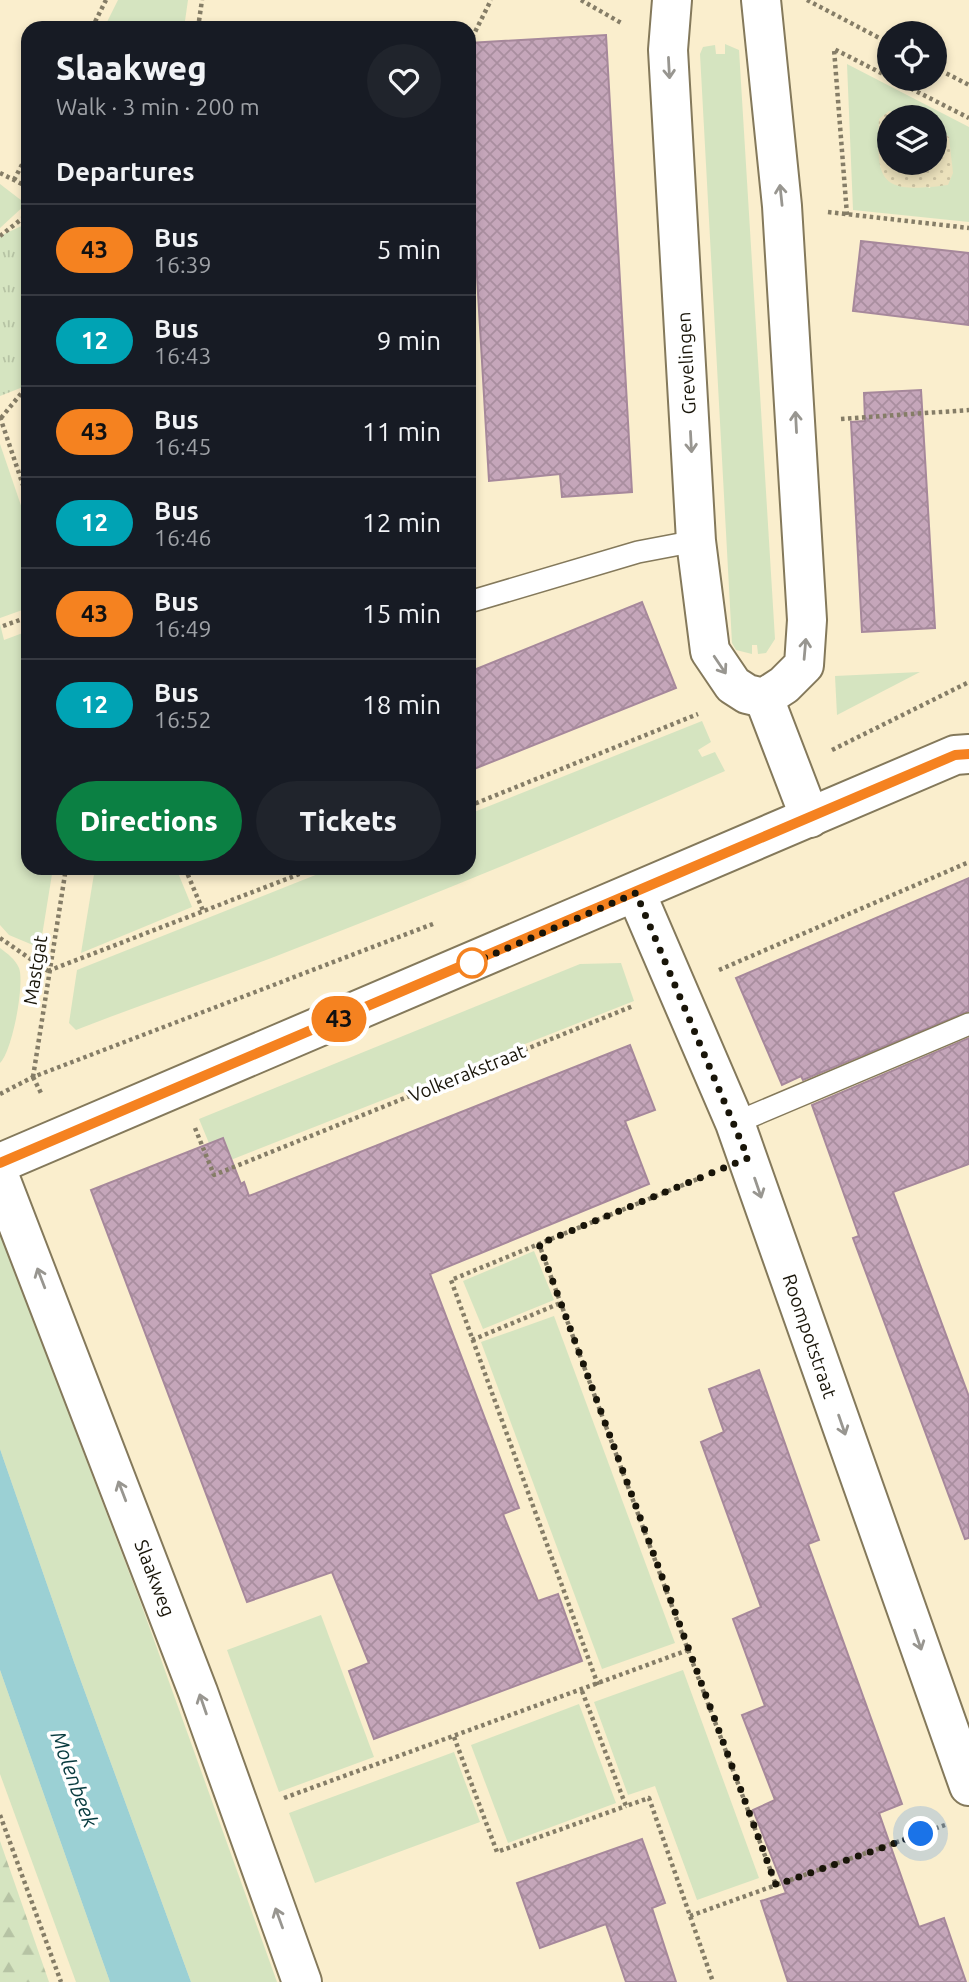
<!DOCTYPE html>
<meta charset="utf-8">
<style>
body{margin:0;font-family:Ubuntu,sans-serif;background:#20242c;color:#f1f3f6;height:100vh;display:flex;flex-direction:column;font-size:26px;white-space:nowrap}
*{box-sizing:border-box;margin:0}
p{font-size:23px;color:#9ea1a6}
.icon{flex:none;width:38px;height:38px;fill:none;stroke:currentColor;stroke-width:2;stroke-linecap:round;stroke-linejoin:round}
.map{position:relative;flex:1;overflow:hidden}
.details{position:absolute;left:21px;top:21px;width:455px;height:854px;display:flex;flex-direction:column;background:#171b24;border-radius:21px;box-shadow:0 4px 10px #0003}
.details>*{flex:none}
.badge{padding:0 14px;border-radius:23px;font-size:24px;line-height:46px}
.tools{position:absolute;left:877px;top:21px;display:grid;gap:14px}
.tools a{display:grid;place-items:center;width:70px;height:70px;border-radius:50%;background:#171b24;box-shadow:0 4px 10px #0003;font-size:35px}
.you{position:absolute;width:35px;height:35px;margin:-18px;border:5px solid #fff;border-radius:50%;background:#1a73e8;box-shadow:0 0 0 10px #1a73e833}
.map>.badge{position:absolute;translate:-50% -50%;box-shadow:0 0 0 4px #fff}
h2{padding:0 35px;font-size:26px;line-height:63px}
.round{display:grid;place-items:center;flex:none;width:74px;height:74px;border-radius:37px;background:#20242c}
.overview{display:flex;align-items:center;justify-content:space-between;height:119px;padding:0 35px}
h1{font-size:33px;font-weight:800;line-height:52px}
.button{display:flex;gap:14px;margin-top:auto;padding:14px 35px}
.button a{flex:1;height:80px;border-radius:42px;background:#0b8043;color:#fff;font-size:28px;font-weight:800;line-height:80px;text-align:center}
.button a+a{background:#20242c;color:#f1f3f6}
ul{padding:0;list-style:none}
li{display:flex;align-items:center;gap:21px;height:91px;padding:0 35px;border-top:2px solid #363941}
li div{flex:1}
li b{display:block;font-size:26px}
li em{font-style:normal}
li .badge{min-width:77px;font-weight:700;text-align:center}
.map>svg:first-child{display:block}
.green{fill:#d5e4c0;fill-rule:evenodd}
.forest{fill:url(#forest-firs)}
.sand{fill:url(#sand-dots)}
.park{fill:url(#park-tufts)}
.water{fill:#9bd0d4}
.building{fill:url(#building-cross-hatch);stroke:#a6889b;stroke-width:2}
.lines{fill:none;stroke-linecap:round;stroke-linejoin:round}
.service-casing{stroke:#84795b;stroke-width:24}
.minor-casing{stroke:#84795b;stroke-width:42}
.tertiary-casing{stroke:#84795b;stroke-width:42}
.path{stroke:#857d67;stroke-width:4.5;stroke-dasharray:3.5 3.5;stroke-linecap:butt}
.service{stroke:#fff;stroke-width:21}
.minor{stroke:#fff;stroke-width:38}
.tertiary{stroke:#fff;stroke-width:38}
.oneway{stroke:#989690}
.line-casing{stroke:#fff;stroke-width:16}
.line{stroke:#f58220;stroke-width:10}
.walk{stroke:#191509;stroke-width:7;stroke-dasharray:0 12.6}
.stop-dot{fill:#fff;stroke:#f58220;stroke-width:3.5}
.labels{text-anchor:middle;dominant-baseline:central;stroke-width:7;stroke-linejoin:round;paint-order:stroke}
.street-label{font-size:19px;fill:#191509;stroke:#fff}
.water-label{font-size:21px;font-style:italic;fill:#083b3f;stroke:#fff}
</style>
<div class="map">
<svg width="969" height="1982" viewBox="0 0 969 1982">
<defs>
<pattern id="forest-firs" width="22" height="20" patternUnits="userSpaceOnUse" patternTransform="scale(1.75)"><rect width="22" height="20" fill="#d5e4c0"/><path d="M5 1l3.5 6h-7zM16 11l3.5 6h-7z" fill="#b6c3a4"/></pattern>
<pattern id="sand-dots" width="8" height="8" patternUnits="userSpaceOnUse" patternTransform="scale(1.75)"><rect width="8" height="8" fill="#ebe1bc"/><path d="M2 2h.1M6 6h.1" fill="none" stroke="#c9c0a0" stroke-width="1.8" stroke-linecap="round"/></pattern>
<pattern id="park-tufts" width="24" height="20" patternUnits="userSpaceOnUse" patternTransform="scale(1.75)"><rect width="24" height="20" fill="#d5e4c0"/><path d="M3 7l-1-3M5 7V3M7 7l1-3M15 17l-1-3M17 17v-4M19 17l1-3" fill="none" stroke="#b6c3a4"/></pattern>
<pattern id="building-cross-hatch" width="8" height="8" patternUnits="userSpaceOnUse" patternTransform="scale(1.75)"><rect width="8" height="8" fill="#c5a6ba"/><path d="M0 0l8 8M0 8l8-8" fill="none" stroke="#a98e9f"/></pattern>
</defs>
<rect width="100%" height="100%" fill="#faeecd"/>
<!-- green -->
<g class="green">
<polygon points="118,0 188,0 184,28 104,28"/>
<polygon points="725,44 739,50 775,639 766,653 758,654 757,645 752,645 752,654 736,650 732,643 700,54 703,47 715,45 716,54 725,54"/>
<path d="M847,64l122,63v95l-116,-12zM889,111l19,6h26l1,11 14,9 -19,51 -50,-21z"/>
<polygon points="0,184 26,204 0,228"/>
<polygon points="28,400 28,462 21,440"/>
<polygon points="0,444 28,526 28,608 0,618"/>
<polygon points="0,624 4,640 28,631 28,868 53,868 40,948 9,935 0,925"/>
<polygon points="920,672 837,715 835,676"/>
<path d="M702,721l9,21 -13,8 4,7 13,-5 10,19c-149,66 -299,127 -451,186 -65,25 -132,47 -198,73l-7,-7 8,-53 256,-102h136v-54z"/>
<polygon points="95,868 176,868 192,907 81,953"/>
<path d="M0,948c8,6 15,11 19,20 6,16 -7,84 -19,95z"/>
<polygon points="621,963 634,1001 218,1165 199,1119 580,964"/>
<polygon points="0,1233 140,1601 277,1982 191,1982 74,1662 0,1449"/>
<polygon points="534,1251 554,1300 483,1329 463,1281"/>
<polygon points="554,1316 675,1643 602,1669 481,1342"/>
<polygon points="321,1615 374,1757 279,1792 227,1650"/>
<polygon points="0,1670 110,1982 76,1982 0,1774"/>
<polygon points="683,1670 759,1878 697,1900 655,1786 628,1795 594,1702"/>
<polygon points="579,1704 616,1803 508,1843 471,1745"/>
<polygon points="454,1752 480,1822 315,1883 289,1813"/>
</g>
<!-- forest -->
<polygon class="forest" points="0,1841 49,1982 0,1982"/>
<!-- sand -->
<path class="sand" d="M889,111l19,6h-19v46h45l1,-35 14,9 4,36 -5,12c-68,9 -72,-2 -69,-66z"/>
<!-- park -->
<polygon class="park" points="28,223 28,377 23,387 0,396 0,236"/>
<!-- water -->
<polygon class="water" points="0,1449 74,1662 191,1982 110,1982 0,1670"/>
<!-- building -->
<g class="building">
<polygon points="606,35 632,492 562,497 560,474 489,481 471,174 469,43"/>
<polygon points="861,241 969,253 969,325 853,311"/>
<polygon points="921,390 935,628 862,632 851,422 865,421 864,393"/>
<polygon points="642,602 676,688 469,771 469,672"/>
<polygon points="969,878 969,1011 803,1080 801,1076 782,1085 736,978"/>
<polygon points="969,1038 969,1164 893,1192 969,1397 969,1538 965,1539 853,1238 859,1236 812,1105"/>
<polygon points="630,1045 655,1110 625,1121 649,1184 430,1274 519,1508 503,1514 538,1601 558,1594 582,1661 374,1739 349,1671 369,1663 332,1572 247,1602 91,1190 223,1138 241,1184 244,1182 249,1196"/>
<polygon points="759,1370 819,1540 808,1544 902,1804 879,1813 919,1927 944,1918 966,1982 788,1982 761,1901 786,1893 753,1810 775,1800 742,1715 765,1706 733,1619 761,1607 701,1442 724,1432 709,1389"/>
<polygon points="642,1839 665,1903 652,1908 676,1982 626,1982 606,1924 540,1948 517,1883"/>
</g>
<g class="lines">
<defs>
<g id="service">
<polyline points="469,602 638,552 696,541"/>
<polyline points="735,1123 969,1024"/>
</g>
<g id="minor">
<polyline points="672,0 668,50 696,541 710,651 733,685 747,694 764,698 784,685 804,665 807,620 782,206 761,0"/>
<polyline points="764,698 810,818"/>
<polyline points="636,893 735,1123 969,1786"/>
<polyline points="0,1178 198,1692 302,1982"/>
</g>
<polyline id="tertiary" points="0,1163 955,755 969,754"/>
</defs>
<!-- service casing -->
<use href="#service" class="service-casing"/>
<!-- minor casing -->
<use href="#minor" class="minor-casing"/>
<!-- tertiary casing -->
<use href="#tertiary" class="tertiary-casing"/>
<!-- path -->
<g class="path">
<polyline points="581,0 623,24"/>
<polyline points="807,0 889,43"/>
<polyline points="92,28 106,0"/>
<polyline points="198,28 202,0"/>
<polyline points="469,44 491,0"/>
<polyline points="934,67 969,85"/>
<polyline points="892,79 969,118"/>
<polyline points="0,173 28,187"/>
<polyline points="14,180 28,153"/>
<polyline points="828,212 969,228"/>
<polyline points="847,215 834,49 889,77"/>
<polyline points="0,236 28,214"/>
<polyline points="0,417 28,500"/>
<polyline points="1,418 28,385"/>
<polyline points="841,419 969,410"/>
<polyline points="3,626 28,617"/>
<polyline points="832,750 969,682"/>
<polyline points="469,806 698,714"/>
<polyline points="185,868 204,913"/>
<polyline points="0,938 48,971"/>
<polyline points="719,970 969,862"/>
<polyline points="48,971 315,868"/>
<polyline points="33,1077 66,868"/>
<polyline points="33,1077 42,1095"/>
<polyline points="0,1094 33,1077 433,924"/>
<polyline points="195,1128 214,1175 633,1006"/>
<polyline points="472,1340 563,1302"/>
<polyline points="688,1650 776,1885 945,1825"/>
<polyline points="598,1685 451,1280 705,1176"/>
<polyline points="582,1691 626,1806 649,1798 713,1982"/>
<polyline points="454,1737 497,1852 626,1806"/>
<polyline points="284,1798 688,1650 539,1244"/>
<polyline points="0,1815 61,1982"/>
<polyline points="690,1916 776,1885"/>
</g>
<!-- service -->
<use href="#service" class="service"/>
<!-- minor -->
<use href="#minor" class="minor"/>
<!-- tertiary -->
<use href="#tertiary" class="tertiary"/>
</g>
<!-- one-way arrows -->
<defs><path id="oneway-shaft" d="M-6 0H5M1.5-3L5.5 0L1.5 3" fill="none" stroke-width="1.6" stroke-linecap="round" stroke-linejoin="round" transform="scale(1.75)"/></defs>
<g class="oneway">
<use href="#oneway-shaft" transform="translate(669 68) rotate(87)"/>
<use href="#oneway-shaft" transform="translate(781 195) rotate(-96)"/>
<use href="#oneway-shaft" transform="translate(796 422) rotate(-93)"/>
<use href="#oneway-shaft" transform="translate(691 442) rotate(87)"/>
<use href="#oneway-shaft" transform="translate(805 649) rotate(-85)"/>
<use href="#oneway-shaft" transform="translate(720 665) rotate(56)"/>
<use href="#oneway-shaft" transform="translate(758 1188) rotate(71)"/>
<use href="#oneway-shaft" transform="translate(41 1278) rotate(-111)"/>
<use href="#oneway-shaft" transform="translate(842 1425) rotate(71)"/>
<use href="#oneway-shaft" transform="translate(122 1491) rotate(-111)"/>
<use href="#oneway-shaft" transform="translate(918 1640) rotate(71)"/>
<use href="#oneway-shaft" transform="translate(203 1704) rotate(-109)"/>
<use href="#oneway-shaft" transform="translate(279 1918) rotate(-110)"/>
</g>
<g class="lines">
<defs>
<polyline id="line" points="0,1163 955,755 969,754"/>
</defs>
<!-- line casing -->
<use href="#line" class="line-casing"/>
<!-- line -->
<use href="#line" class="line"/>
<!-- walk -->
<polyline class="walk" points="472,963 461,968 636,893 748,1158 539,1244 776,1885 921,1834"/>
</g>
<!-- markers -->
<circle class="stop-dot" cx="472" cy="963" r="14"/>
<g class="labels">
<!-- street labels -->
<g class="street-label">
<text transform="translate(686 363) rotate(-93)">Grevelingen</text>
<text transform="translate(35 970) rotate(-81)">Mastgat</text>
<text transform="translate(467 1073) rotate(-22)">Volkerakstraat</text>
<text transform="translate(810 1336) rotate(71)">Roompotstraat</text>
<text transform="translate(155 1578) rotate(69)">Slaakweg</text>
</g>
<!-- water labels -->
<g class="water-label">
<text transform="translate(75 1779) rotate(70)">Molenbeek</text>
</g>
</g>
</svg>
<div class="tools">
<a><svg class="icon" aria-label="locate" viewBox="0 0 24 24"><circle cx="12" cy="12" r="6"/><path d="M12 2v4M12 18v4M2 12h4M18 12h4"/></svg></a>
<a><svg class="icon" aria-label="layers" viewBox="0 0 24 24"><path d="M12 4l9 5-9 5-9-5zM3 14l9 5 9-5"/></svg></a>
</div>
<div class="you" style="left:921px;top:1834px"></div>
<b class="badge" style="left:339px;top:1019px;background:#f58220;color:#111">43</b>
<section class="details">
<div class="overview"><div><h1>Slaakweg</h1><p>Walk · 3 min · 200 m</p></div><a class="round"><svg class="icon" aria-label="heart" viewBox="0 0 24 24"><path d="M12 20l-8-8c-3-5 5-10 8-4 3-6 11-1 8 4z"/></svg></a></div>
<h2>Departures</h2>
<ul>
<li><span class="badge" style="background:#f58220;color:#111">43</span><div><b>Bus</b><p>16:39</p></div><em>5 min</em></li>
<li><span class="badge" style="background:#00a3b4;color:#fff">12</span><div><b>Bus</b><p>16:43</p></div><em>9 min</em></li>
<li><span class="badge" style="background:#f58220;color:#111">43</span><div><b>Bus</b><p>16:45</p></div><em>11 min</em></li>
<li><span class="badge" style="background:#00a3b4;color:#fff">12</span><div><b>Bus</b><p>16:46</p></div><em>12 min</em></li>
<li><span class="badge" style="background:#f58220;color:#111">43</span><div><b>Bus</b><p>16:49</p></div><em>15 min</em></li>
<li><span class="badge" style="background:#00a3b4;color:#fff">12</span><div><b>Bus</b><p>16:52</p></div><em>18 min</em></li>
</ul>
<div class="button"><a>Directions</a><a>Tickets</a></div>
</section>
</div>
